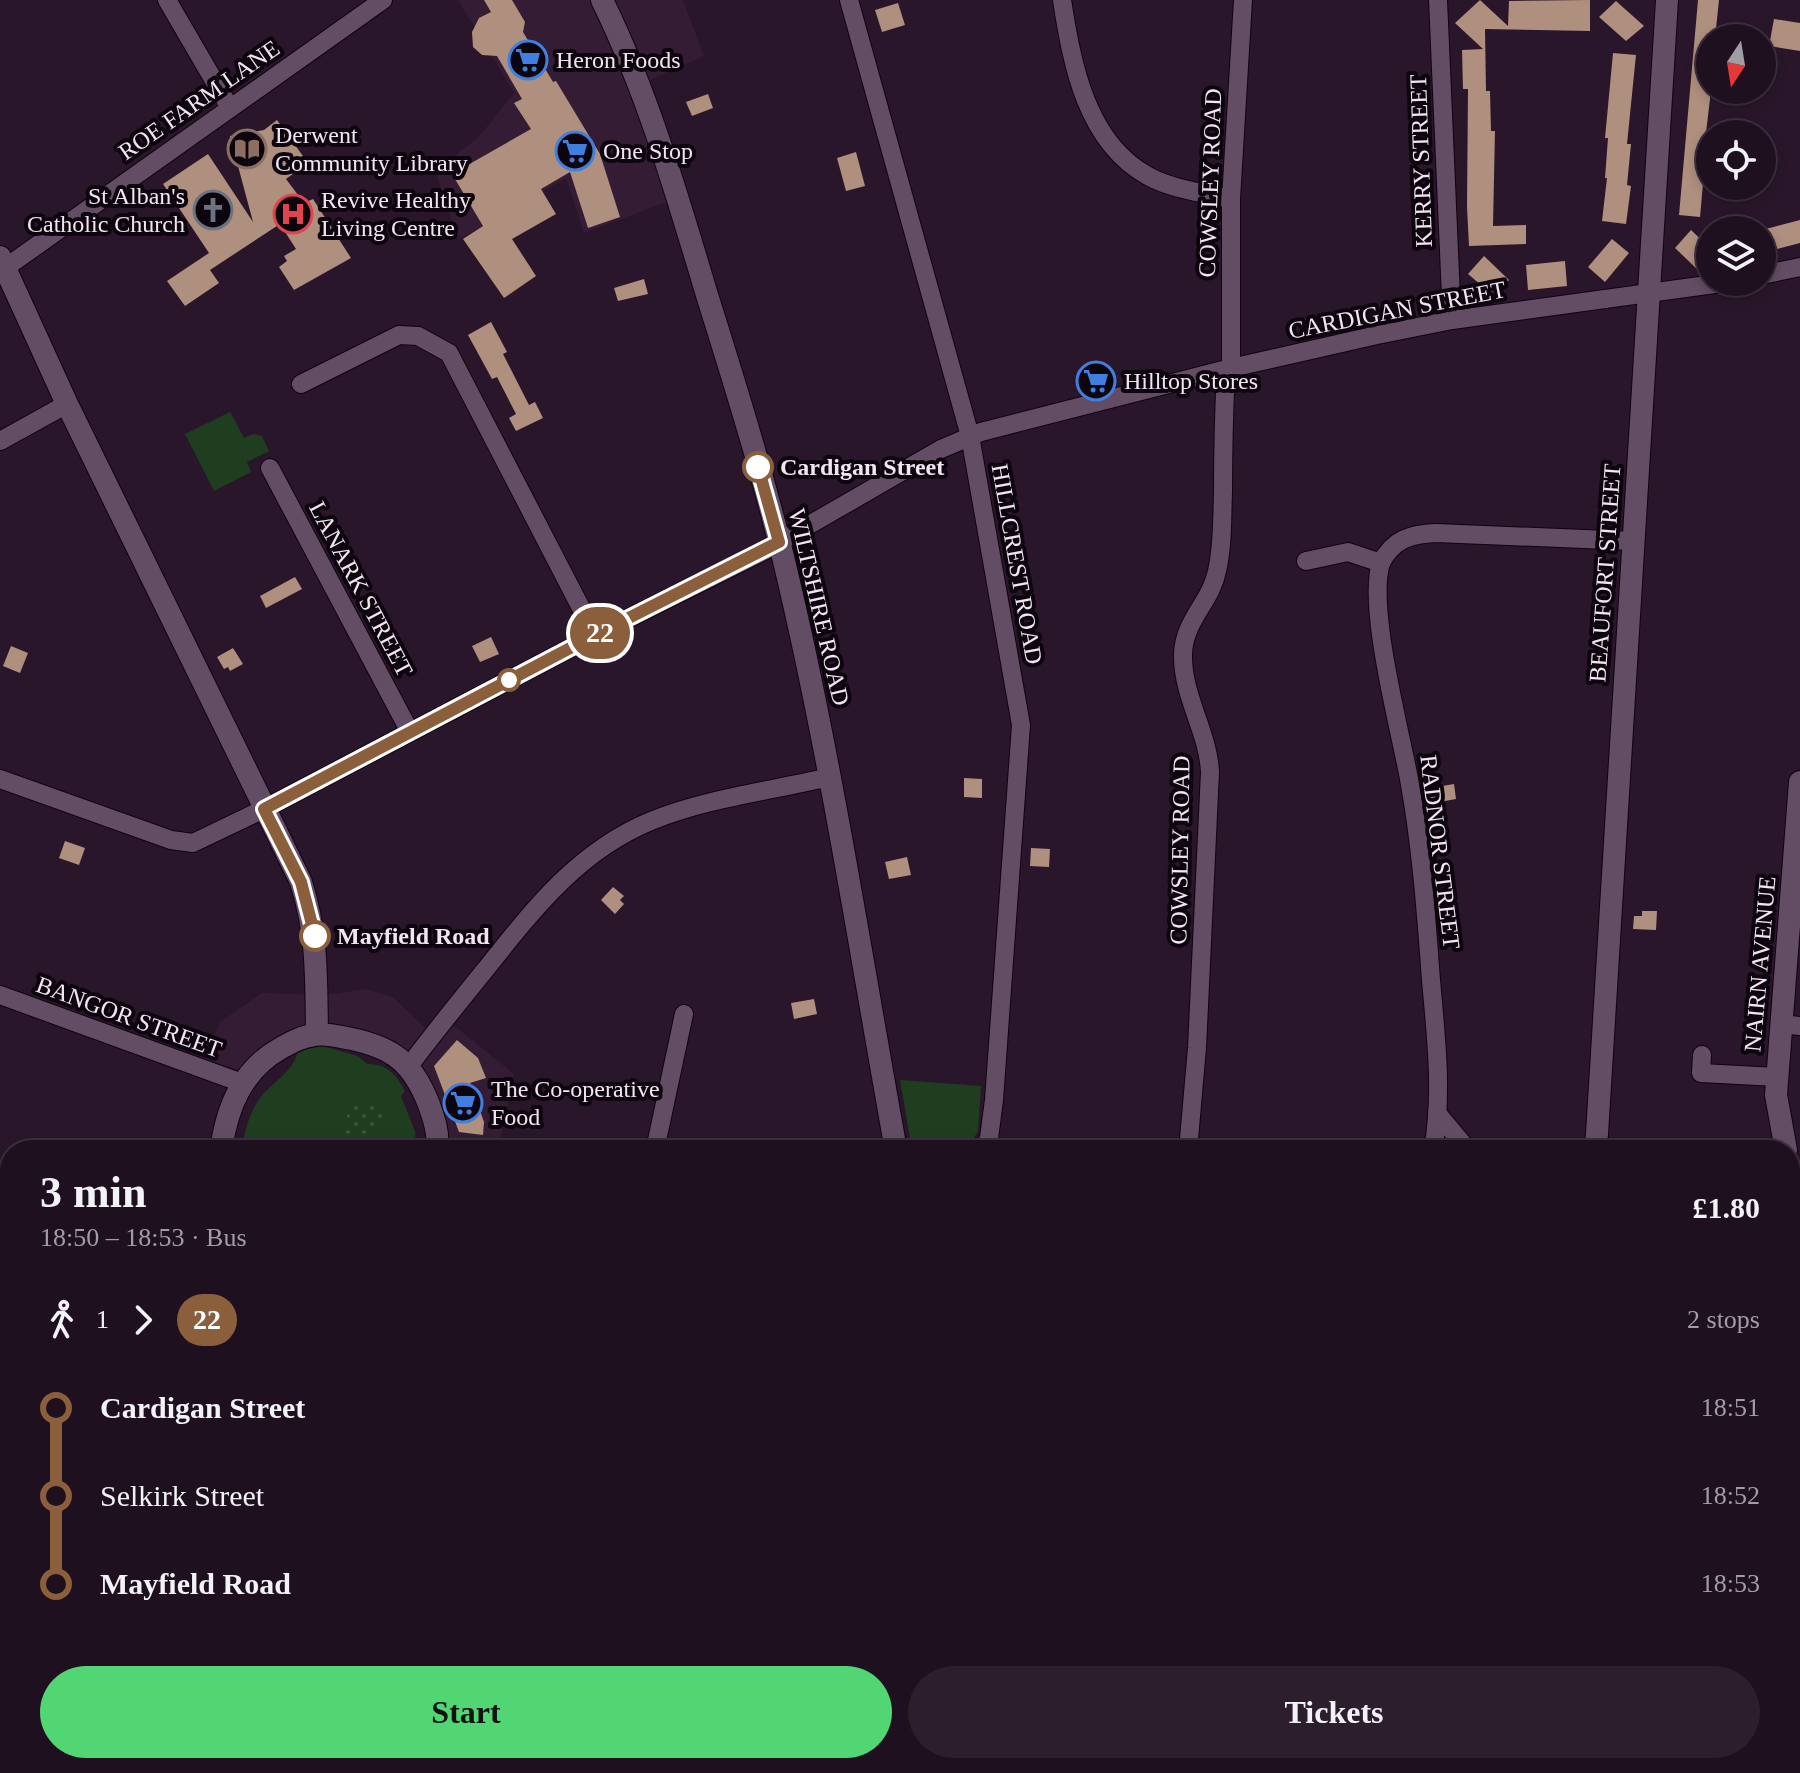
<!DOCTYPE html>
<meta charset="utf-8">
<style>
body{margin:0;font-family:"Times New Roman",serif;background:#2c1e2d;color:#f1f3f6;height:100vh;display:flex;flex-direction:column;font-size:30px;white-space:nowrap}
*{box-sizing:border-box;margin:0}
p{font-size:26px;color:#a19da5}
.icon{flex:none;width:44px;height:44px;fill:none;stroke:currentColor;stroke-width:2;stroke-linecap:round;stroke-linejoin:round}
.map{position:relative;flex:1;overflow:hidden}
.sheet{position:absolute;left:0px;top:1140px;width:1800px;height:634px;display:flex;flex-direction:column;background:#1f1020;border-radius:32px 32px 0 0;box-shadow:0 4px 12px #0003,0 0 0 2px #3c303e}
.sheet>*{flex:none}
.badge{padding:0 16px;border-radius:26px;font-size:28px;line-height:52px}
.needle{width:52px;rotate:192deg}
.tools{position:absolute;left:1696px;top:24px;display:grid;gap:16px}
.tools a{display:grid;place-items:center;width:80px;height:80px;border-radius:50%;background:#1f1020;box-shadow:0 4px 12px #0003,0 0 0 2px #3c303e;font-size:40px}
.map>.badge{position:absolute;translate:-50% -50%;box-shadow:0 0 0 4px #fff}
.legs{display:flex;align-items:center;gap:12px;height:88px;padding:0 40px;font-size:26px}
.legs p{margin-inline-start:auto}
.summary{display:flex;align-items:center;justify-content:space-between;height:136px;padding:0 40px}
h1{font-size:44px;font-weight:600;line-height:60px}
.primary-button{display:flex;gap:16px;margin-top:auto;padding:16px 40px}
.primary-button a{flex:1;height:92px;border-radius:48px;background:#52d673;color:#111;font-size:32px;font-weight:600;line-height:92px;text-align:center}
.primary-button a+a{background:#2c1e2d;color:#f1f3f6}
ul{padding:0 40px;list-style:none}
li{display:flex;align-items:center;gap:28px;height:88px;font-size:30px}
li i{display:grid;place-items:center;width:12px;height:100%;margin:0 10px;background:currentColor}
li i::after{content:'';width:20px;height:20px;margin:-10px;border:6px solid;border-radius:50%;background:#1f1020}
li p{margin-inline-start:auto}
li:first-child i{background:linear-gradient(#0000 50%,currentColor 0)}
li:last-child i{background:linear-gradient(currentColor 50%,#0000 0)}
.map>svg:first-child{display:block}
.built{fill:#341c35}
.education{fill:#282232}
.green{fill:#1f3d1f}
.park{fill:url(#park-dots)}
.building{fill:#af8f7d}
.lines{fill:none;stroke-linecap:round;stroke-linejoin:round}
.minor-casing{stroke:#110212;stroke-width:20}
.tertiary-casing{stroke:#110212;stroke-width:24}
.minor{stroke:#634d64;stroke-width:18}
.tertiary{stroke:#634d64;stroke-width:22}
.line-1-casing{stroke:#fff;stroke-width:18}
.line-1{stroke:#8b5e3c;stroke-width:12}
.stop-1-dot{fill:#fff;stroke:#8b5e3c;stroke-width:4}
.labels{text-anchor:middle;dominant-baseline:central;stroke-width:8;stroke-linejoin:round;paint-order:stroke}
.poi-label{font-size:24px;fill:#f2e5f2;stroke:#0d050d;text-anchor:start}
.street-label{font-size:24px;fill:#f2e5f2;stroke:#0d050d}
.stop-label{font-size:24px;font-weight:bold;fill:#f2e5f2;stroke:#0d050d;text-anchor:start}
</style>
<div class="map">
<svg width="1800" height="1773" viewBox="0 0 1800 1773">
<defs>
<pattern id="park-dots" width="8" height="8" patternUnits="userSpaceOnUse" patternTransform="scale(2)"><rect width="8" height="8" fill="#1f3d1f"/><path d="M2 2h.1M6 6h.1" fill="none" stroke="#405940" stroke-width="1.8" stroke-linecap="round"/></pattern>
</defs>
<rect width="100%" height="100%" fill="#29162a"/>
<!-- built -->
<g class="built">
<polygon points="458,0 683,0 704,56 632,88 672,200 584,233 566,178 458,240 435,170 479,137 514,93"/>
<polygon points="365,989 393,997 427,1030 452,1024 514,1074 498,1150 449,1147 447,1135 402,1049 307,1024 276,1039 239,1070 205,1059 220,1022 262,993 326,995"/>
</g>
<!-- education -->
<polygon class="education" points="10,1621 10,1764 317,1764 318,1773 0,1773 0,1635"/>
<!-- green -->
<g class="green">
<polygon points="230,412 244,438 253,434 262,436 269,451 247,462 251,472 214,491 185,434"/>
<path d="M322,1046l36,10 9,8c20,0 29,10 38,27l-4,5 14,35 1,19h-175c4,-18 7,-33 17,-49 12,-18 36,-29 40,-50z"/>
<polygon points="900,1080 981,1086 978,1131 967,1150 912,1150"/>
<polygon points="0,1688 10,1691 10,1764 59,1764 57,1773 0,1773"/>
</g>
<!-- park -->
<polygon class="park" points="353,1098 395,1114 363,1145 367,1150 336,1150"/>
<!-- building -->
<g class="building">
<polygon points="484,0 512,0 525,22 523,32 553,82 556,81 600,154 620,217 588,228 570,172 541,189 556,214 512,239 536,276 504,298 463,239 483,226 452,174 531,129 514,103 522,99 497,56 482,55 473,47 472,32 479,18 491,12"/>
<polygon points="1480,0 1508,26 1509,1 1590,0 1590,31 1485,29 1486,91 1490,91 1491,131 1495,131 1493,226 1526,225 1526,244 1469,246 1467,207 1468,89 1463,89 1462,50 1483,49 1455,23"/>
<polygon points="1698,0 1719,0 1715,38 1710,38 1710,99 1705,141 1710,142 1710,161 1705,161 1700,217 1679,215"/>
<polygon points="1616,1 1644,26 1626,41 1599,17"/>
<polygon points="898,3 905,25 882,32 875,10"/>
<polygon points="1774,19 1800,23 1800,51 1769,46"/>
<polygon points="1613,53 1636,55 1627,144 1631,144 1627,185 1631,186 1626,224 1602,221 1607,178 1605,178 1608,138 1605,138"/>
<polygon points="708,94 713,108 692,116 686,102"/>
<polygon points="277,120 308,163 286,179 304,203 313,199 351,258 294,290 279,267 287,261 284,256 296,249 280,224 210,270 219,283 185,306 167,281 209,253 163,184 208,154 253,222 230,136 264,130"/>
<polygon points="856,152 865,186 846,191 837,158"/>
<polygon points="1800,220 1800,243 1762,253 1762,230"/>
<polygon points="1691,230 1710,248 1710,260 1699,271 1675,248"/>
<polygon points="1612,239 1629,253 1605,282 1588,267"/>
<polygon points="1484,256 1509,280 1494,296 1468,274"/>
<polygon points="1565,261 1567,286 1528,290 1526,265"/>
<polygon points="644,279 648,294 618,301 614,288"/>
<polygon points="491,322 507,352 503,354 529,405 535,402 543,418 516,431 509,418 516,414 497,377 492,379 468,335"/>
<polygon points="295,577 302,589 266,608 260,596"/>
<polygon points="491,637 499,654 480,662 472,646"/>
<polygon points="11,646 28,653 20,673 3,666"/>
<polygon points="233,648 243,664 230,671 228,667 224,669 217,657"/>
<polygon points="964,778 982,779 982,798 964,797"/>
<polygon points="1454,784 1456,799 1428,804 1425,789"/>
<polygon points="65,841 85,848 79,865 59,858"/>
<polygon points="1031,848 1050,849 1049,867 1030,866"/>
<polygon points="907,857 911,875 889,879 885,862"/>
<polygon points="613,887 624,896 620,900 624,904 615,914 601,900"/>
<polygon points="1642,911 1657,911 1656,930 1633,929 1634,916 1642,916"/>
<polygon points="814,999 817,1014 794,1019 791,1003"/>
<polygon points="457,1040 478,1058 486,1078 470,1083 484,1122 483,1135 459,1132 434,1066"/>
</g>
<g class="lines">
<defs>
<g id="minor">
<polyline points="167,0 230,108"/>
<polyline points="849,0 970,436 1021,725 994,1100 989,1138 984,1150"/>
<path d="M1062,0c10,64 24,142 86,176 23,13 56,17 83,23"/>
<polyline points="1438,0 1452,320"/>
<polyline points="5,268 383,0"/>
<polyline points="1762,275 1800,267"/>
<polyline points="1231,368 1231,199 1243,0"/>
<polyline points="301,384 399,335 418,336 449,353 595,635"/>
<polyline points="0,441 67,404"/>
<polyline points="270,468 410,732"/>
<path d="M1306,561l42,-9 33,11c12,-24 30,-29 55,-30l197,8"/>
<path d="M1381,563c-14,44 19,166 28,216 12,66 17,133 22,201 5,57 12,113 2,170"/>
<polyline points="0,779 171,840 193,843 264,809 595,635 764,551 941,449 981,432 1231,368 1377,335 1452,320 1729,282"/>
<polyline points="0,995 242,1083"/>
<polyline points="1780,1024 1800,1026"/>
<polyline points="1702,1055 1701,1073 1777,1077"/>
<path d="M409,1066c25,-33 50,-64 76,-96 48,-60 93,-119 166,-149 56,-23 120,-30 178,-44"/>
<polyline points="1437,1113 1468,1150"/>
<polyline points="655,1150 684,1014"/>
<path d="M1188,1150l9,-102 13,-276c-2,-41 -28,-76 -27,-118 1,-34 28,-52 34,-83 6,-26 5,-53 6,-79 0,-41 1,-82 3,-122"/>
<polyline points="1790,1453 1800,1454"/>
<polyline points="0,1550 10,1558"/>
<polyline points="0,1607 10,1593"/>
<polyline points="1790,1651 1800,1652"/>
<polyline points="334,1764 334,1773"/>
<polyline points="677,1773 691,1764"/>
<polyline points="997,1773 1004,1764"/>
</g>
<g id="tertiary">
<path d="M602,0c46,94 75,195 105,295 32,102 64,205 87,309 41,180 69,364 102,546"/>
<path d="M0,257l67,147 234,478c17,54 15,97 16,152"/>
<path d="M221,1150c6,-43 21,-80 60,-102 11,-6 22,-12 34,-13 12,-2 25,2 37,4 42,9 60,24 76,63 6,17 11,30 9,48"/>
<polyline points="1596,1150 1667,0"/>
<polyline points="1786,1150 1776,1095 1800,782"/>
<path d="M1790,1185c10,55 4,111 0,166"/>
<polyline points="0,1222 10,1226"/>
<polyline points="1355,1764 1361,1773"/>
<polyline points="1435,1773 1447,1764"/>
<polyline points="1677,1773 1684,1764"/>
</g>
</defs>
<!-- minor casing -->
<use href="#minor" class="minor-casing"/>
<!-- tertiary casing -->
<use href="#tertiary" class="tertiary-casing"/>
<!-- minor -->
<use href="#minor" class="minor"/>
<!-- tertiary -->
<use href="#tertiary" class="tertiary"/>
</g>
<g class="lines">
<defs>
<polyline id="line-1" points="315,936 301,882 264,809 595,635 779,542 758,467"/>
</defs>
<!-- line-1 casing -->
<use href="#line-1" class="line-1-casing"/>
<!-- line-1 -->
<use href="#line-1" class="line-1"/>
</g>
<!-- icons -->
<defs>
<symbol id="supermarket-ring" viewBox="-11 -11 22 22"><circle r="9.5" fill="#0d050d" stroke="#3f7fe0" stroke-width="1.5"/><path d="M-6-5.5h2.5l.6 2H6L4.5 2H-2.5L-4.4-4H-6ZM-1.5 3.2a1.3 1.3 0 1 0 .1 0ZM3 3.2a1.3 1.3 0 1 0 .1 0Z" fill="#3f7fe0"/></symbol>
<symbol id="library-ring" viewBox="-11 -11 22 22"><circle r="9.5" fill="#0d050d" stroke="#8d6e63" stroke-width="1.5"/><path d="M-6-4Q-3-5.5-.7-3.5V5Q-3 3-6 4ZM6-4Q3-5.5 .7-3.5V5Q3 3 6 4Z" fill="#8d6e63"/></symbol>
<symbol id="church-ring" viewBox="-11 -11 22 22"><circle r="9.5" fill="#0d050d" stroke="#6b7280" stroke-width="1.5"/><path d="M-1.2-6h2.4v3.5h3.3v2.4h-3.3V6h-2.4V-.1h-3.3v-2.4h3.3Z" fill="#6b7280"/></symbol>
<symbol id="hospital-ring" viewBox="-11 -11 22 22"><circle r="9.5" fill="#0d050d" stroke="#e0444e" stroke-width="1.5"/><path d="M-5-5h3v3.5h4V-5h3V5h-3V1.5h-4V5h-3Z" fill="#e0444e"/></symbol>
</defs>
<g fill-rule="evenodd">
<use href="#supermarket-ring" x="506" y="38" width="44" height="44"/>
<use href="#library-ring" x="225" y="127" width="44" height="44"/>
<use href="#supermarket-ring" x="553" y="129" width="44" height="44"/>
<use href="#church-ring" x="191" y="188" width="44" height="44"/>
<use href="#hospital-ring" x="271" y="192" width="44" height="44"/>
<use href="#supermarket-ring" x="1074" y="359" width="44" height="44"/>
<use href="#supermarket-ring" x="441" y="1081" width="44" height="44"/>
</g>
<!-- markers -->
<g class="stop-1-dot">
<circle cx="758" cy="467" r="14"/>
<circle cx="509" cy="680" r="10"/>
<circle cx="315" cy="936" r="14"/>
</g>
<g class="labels">
<!-- poi labels -->
<g class="poi-label">
<text x="556" y="60">Heron Foods</text>
<text x="275" y="135">Derwent<tspan x="275" dy="28">Community Library</tspan></text>
<text x="603" y="151">One Stop</text>
<text x="185" y="196" text-anchor="end">St Alban's<tspan x="185" dy="28">Catholic Church</tspan></text>
<text x="321" y="200">Revive Healthy<tspan x="321" dy="28">Living Centre</tspan></text>
<text x="1124" y="381">Hilltop Stores</text>
<text x="491" y="1089">The Co-operative<tspan x="491" dy="28">Food</tspan></text>
</g>
<!-- street labels -->
<g class="street-label">
<text transform="translate(199 100) rotate(-35)">ROE FARM LANE</text>
<text transform="translate(1421 161) rotate(-92)">KERRY STREET</text>
<text transform="translate(1210 183) rotate(-88)">COWSLEY ROAD</text>
<text transform="translate(1397 310) rotate(-11)">CARDIGAN STREET</text>
<text transform="translate(1017 564) rotate(80)">HILLCREST ROAD</text>
<text transform="translate(1605 573) rotate(-86)">BEAUFORT STREET</text>
<text transform="translate(361 589) rotate(62)">LANARK STREET</text>
<text transform="translate(819 607) rotate(77)">WILTSHIRE ROAD</text>
<text transform="translate(1180 850) rotate(-89)">COWSLEY ROAD</text>
<text transform="translate(1440 852) rotate(83)">RADNOR STREET</text>
<text transform="translate(1760 964) rotate(-85)">NAIRN AVENUE</text>
<text transform="translate(129 1017) rotate(20)">BANGOR STREET</text>
</g>
<!-- stop labels -->
<g class="stop-label">
<text x="780" y="467">Cardigan Street</text>
<text x="337" y="936">Mayfield Road</text>
</g>
</g>
</svg>
<div class="tools">
<a><svg class="needle" viewBox="-14 -14 28 28"><path d="M0-13l5 13h-10z" fill="#e53935"/><path d="M0 13l5-13h-10z" fill="#a19da5"/></svg></a>
<a><svg class="icon" aria-label="locate" viewBox="0 0 24 24"><circle cx="12" cy="12" r="6"/><path d="M12 2v4M12 18v4M2 12h4M18 12h4"/></svg></a>
<a><svg class="icon" aria-label="layers" viewBox="0 0 24 24"><path d="M12 4l9 5-9 5-9-5zM3 14l9 5 9-5"/></svg></a>
</div>
<b class="badge" style="left:600px;top:633px;background:#8b5e3c;color:#fff">22</b>
<section class="sheet">
<div class="summary"><div><h1>3 min</h1><p>18:50 – 18:53 · Bus</p></div><b>£1.80</b></div>
<div class="legs"><svg class="icon" aria-label="walk" viewBox="0 0 24 24"><circle cx="13" cy="4" r="2"/><path d="M13 8l-2 6 4 7M11 14l-3 7M7 12l3-4h3l4 4"/></svg>1<svg class="icon" aria-label="forward" viewBox="0 0 24 24"><path d="M9 5l7 7-7 7"/></svg><b class="badge" style="background:#8b5e3c;color:#fff">22</b><p>2 stops</p></div>
<ul>
<li><i style="color:#8b5e3c"></i><b>Cardigan Street</b><p>18:51</p></li>
<li><i style="color:#8b5e3c"></i><span>Selkirk Street</span><p>18:52</p></li>
<li><i style="color:#8b5e3c"></i><b>Mayfield Road</b><p>18:53</p></li>
</ul>
<div class="primary-button"><a>Start</a><a>Tickets</a></div>
</section>
</div>
